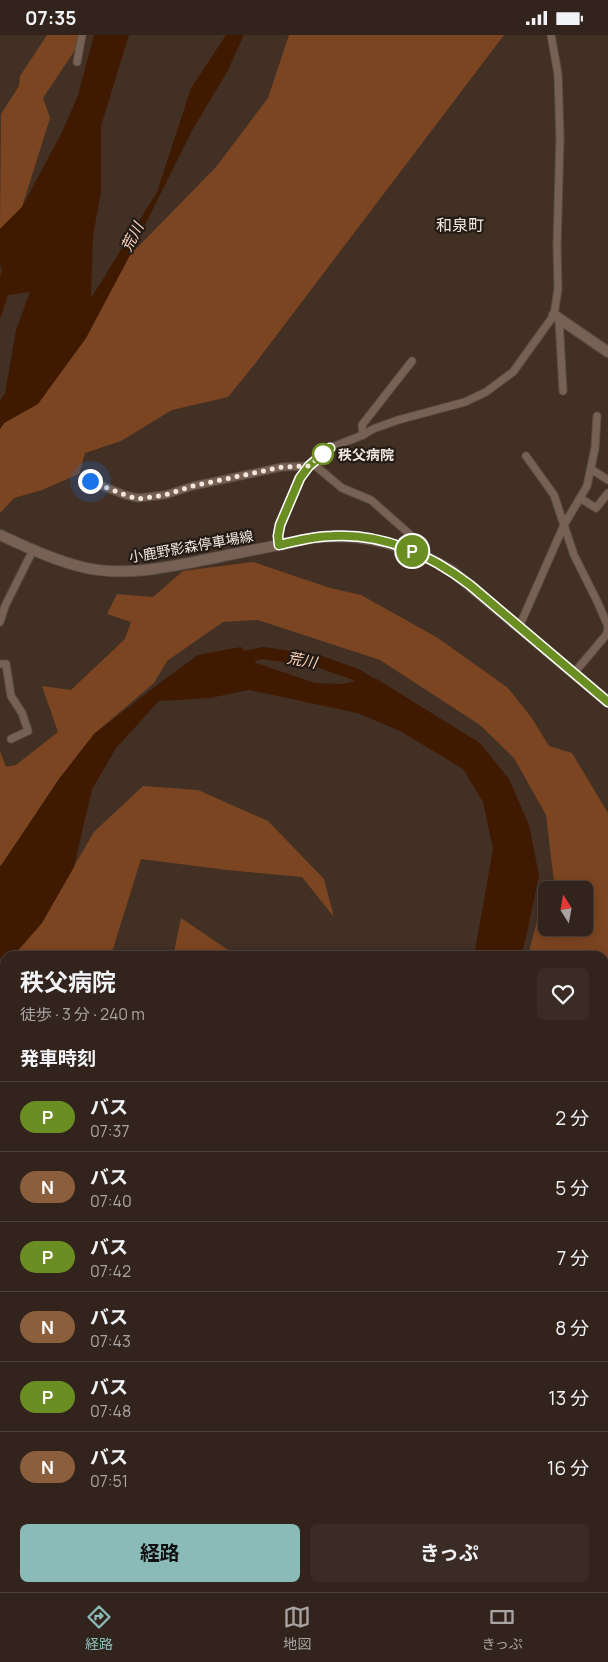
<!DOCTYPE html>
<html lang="ja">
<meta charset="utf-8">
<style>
body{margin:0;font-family:Manrope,"Noto Sans JP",sans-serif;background:#3a2c25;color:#f1f3f6;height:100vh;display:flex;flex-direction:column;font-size:19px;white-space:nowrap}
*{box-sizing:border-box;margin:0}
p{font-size:16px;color:#a8a4a3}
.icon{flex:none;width:28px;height:28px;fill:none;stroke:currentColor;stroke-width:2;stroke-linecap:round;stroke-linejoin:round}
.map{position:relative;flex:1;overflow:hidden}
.drawer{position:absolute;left:0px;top:916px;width:609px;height:641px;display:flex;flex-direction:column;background:#32241c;border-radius:15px 15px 0 0;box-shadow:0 2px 12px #0003,0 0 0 1px #4d413b}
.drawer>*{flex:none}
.badge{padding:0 10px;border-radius:16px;font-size:18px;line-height:32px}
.needle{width:32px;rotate:349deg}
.buttons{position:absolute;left:538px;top:846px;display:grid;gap:10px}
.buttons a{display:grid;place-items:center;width:55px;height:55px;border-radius:8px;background:#32241c;box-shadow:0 2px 12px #0003,0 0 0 1px #4d413b;font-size:25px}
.you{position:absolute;width:25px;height:25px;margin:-12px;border:4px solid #fff;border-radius:50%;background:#1a73e8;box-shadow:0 0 0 8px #1a73e833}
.map>.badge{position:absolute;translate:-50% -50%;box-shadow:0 0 0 2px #fff}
h2{padding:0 20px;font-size:19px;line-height:45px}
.round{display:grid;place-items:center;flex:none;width:52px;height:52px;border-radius:8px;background:#3a2c25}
.overview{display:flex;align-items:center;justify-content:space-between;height:85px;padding:0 20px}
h1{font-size:24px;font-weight:700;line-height:38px}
.button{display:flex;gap:10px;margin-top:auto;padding:10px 20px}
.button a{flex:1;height:58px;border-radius:8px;background:#8bbbb9;color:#111;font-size:20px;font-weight:700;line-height:58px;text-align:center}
.button a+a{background:#3a2c25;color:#f1f3f6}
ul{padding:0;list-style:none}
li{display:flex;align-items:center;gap:15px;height:70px;padding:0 20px;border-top:1px solid #4d413b}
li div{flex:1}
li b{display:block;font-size:19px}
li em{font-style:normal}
li .badge{min-width:55px;font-weight:700;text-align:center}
.status{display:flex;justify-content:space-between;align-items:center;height:35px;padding:0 25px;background:#32241c;direction:ltr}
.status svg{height:14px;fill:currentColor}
.dock{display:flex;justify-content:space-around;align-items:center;height:70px;border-top:1px solid #4d413b;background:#32241c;font-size:14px;color:#a8a4a3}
.dock a{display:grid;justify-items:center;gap:2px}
.dock .current{color:#8bbbb9}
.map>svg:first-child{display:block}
.green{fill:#7c4521}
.water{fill:#401a00}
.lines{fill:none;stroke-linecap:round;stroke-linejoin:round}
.stream{stroke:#401a00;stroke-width:2}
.river{stroke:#401a00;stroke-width:12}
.street-casing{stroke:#5d4e44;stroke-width:9}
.secondary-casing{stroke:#5d4e44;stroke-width:12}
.highway-casing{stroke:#5d4e44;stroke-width:15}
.street{stroke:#776155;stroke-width:7}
.secondary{stroke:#776155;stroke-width:10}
.highway{stroke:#cf8d65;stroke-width:12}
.line-casing{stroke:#fff;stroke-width:11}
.line{stroke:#6b8e23;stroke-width:8}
.walk{stroke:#f2e6df;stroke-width:5;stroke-dasharray:0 9}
.stop-dot{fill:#fff;stroke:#6b8e23;stroke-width:2.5}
.labels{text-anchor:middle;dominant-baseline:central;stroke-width:4.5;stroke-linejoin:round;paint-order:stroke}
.stop-label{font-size:14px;font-weight:bold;fill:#f2e6df;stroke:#231b15;text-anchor:start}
.street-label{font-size:14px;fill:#f2e6df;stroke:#231b15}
.water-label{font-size:15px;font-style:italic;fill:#ffd4bb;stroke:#231b15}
.quarter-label{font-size:16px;fill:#f2e6df;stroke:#231b15}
</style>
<div class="status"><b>07:35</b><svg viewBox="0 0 49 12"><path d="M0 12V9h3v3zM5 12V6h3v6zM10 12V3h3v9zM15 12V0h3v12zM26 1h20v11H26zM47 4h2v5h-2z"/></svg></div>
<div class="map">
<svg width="608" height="1557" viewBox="0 0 608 1557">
<rect width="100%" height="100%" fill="#433025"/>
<!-- green -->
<g class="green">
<polygon points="47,0 78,0 75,15 43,63 50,83 22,172 0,194 1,79 19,51 20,41"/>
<polygon points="289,0 504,0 254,330 228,362 172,375 121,406 85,418 79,439 42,455 14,463 0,478 0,394 4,388 38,368 86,303 130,220 216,132 268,63"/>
<polygon points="253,527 330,553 361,560 438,603 508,653 531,682 549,711 572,718 608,778 608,1026 604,1042 604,921 528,921 541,870 546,866 546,892 584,892 584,855 555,855 546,780 514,723 480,690 380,625 258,585 223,587 167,626 154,648 94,699 59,744 2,830 0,830 0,716 6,732 16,730 58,697 42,651 71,655 125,604 131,587 107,579 117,559 153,562 183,536"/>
<polygon points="143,751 198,755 268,786 324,844 334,882 302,842 227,835 141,824 112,917 174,917 181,883 237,921 13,921 40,890 94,797"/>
<polygon points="5,930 5,1063 0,1060 0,936"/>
<polygon points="0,1345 5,1347 5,1406 0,1409"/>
<polygon points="203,1552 367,1552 367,1553 366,1557 201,1557"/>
<polygon points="431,1553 497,1553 495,1557 430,1557"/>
</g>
<!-- water -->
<g class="water">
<polygon points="94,0 129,0 101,91 101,157 93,201 91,263 157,157 191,53 226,0 244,0 227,37 193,94 130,220 86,303 38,369 4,388 0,394 0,365 5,359 16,295 30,257 8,260 0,284 0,241 2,235 0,230 0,194 22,172 62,97 78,60"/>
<polygon points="241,612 256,628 315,648 340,649 375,643 480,708 509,744 529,790 539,840 525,907 520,921 474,921 493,814 483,767 463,734 400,696 357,678 249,655 210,663 159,666 117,712 92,754 74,832 42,888 13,921 5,921 5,930 0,936 0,832 59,744 94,699 161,647 198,620"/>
<polygon points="5,1406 5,1459 0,1465 0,1409"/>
</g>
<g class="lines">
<!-- stream -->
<polyline class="stream" points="604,1202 608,1204"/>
<!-- river -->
<polyline class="river" points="232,625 263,618 318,626 357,640 380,654"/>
<defs>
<g id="street">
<polyline points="77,27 82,0"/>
<polyline points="559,284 563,356"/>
<polyline points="363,400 362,390 412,326"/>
<polyline points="526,421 554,460 574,520 597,566 608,591 607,599 574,638"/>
<polyline points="312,428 342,453 371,465 414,503 430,524"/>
<polyline points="591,434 608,445"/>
<polyline points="83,446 90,446 125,460 138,463 165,460 193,451 282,432 309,431"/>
<polyline points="580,463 596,473 608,458"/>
<polyline points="279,510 278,501 280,490 301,443 312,428 330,413 363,400 373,394 398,385 465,367 486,357 513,337 554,280 558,254 557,210 560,103 558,39 551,0"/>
<polyline points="0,587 5,571 33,515"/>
<polyline points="519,592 564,490 587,451 595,413 597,381"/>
<polyline points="0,629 6,629 11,661 22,678 28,696 11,704"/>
<polyline points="0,1193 5,1190"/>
<polyline points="604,1253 608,1251"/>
<polyline points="604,1289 608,1291"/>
<polyline points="604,1343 608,1344"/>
<polyline points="604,1371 608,1372"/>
<polyline points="430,1552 431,1557"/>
<polyline points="448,1557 451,1552"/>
</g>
<g id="secondary">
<polyline points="554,280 608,317"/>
<path d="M0,500c28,13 56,26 86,33 43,9 86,-2 128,-10 33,-7 66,-13 98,-20 52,-6 95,7 140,33l156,131"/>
</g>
<g id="highway">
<polyline points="604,1540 608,1534"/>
<polyline points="593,1557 596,1552"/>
</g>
</defs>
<!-- street casing -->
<use href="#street" class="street-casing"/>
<!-- secondary casing -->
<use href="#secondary" class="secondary-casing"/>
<!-- highway casing -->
<use href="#highway" class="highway-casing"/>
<!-- street -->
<use href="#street" class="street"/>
<!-- secondary -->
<use href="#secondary" class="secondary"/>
<!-- highway -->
<use href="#highway" class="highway"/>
</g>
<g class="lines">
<defs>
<path id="line" d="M330,413l-21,18 -9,12 -20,47 -2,11 1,9c18,-4 35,-9 53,-9 51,-3 99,19 138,49l138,117"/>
</defs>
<!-- line casing -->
<use href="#line" class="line-casing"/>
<!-- line -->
<use href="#line" class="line"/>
<!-- walk -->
<polyline class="walk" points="90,446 125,460 138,464 165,460 193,451 282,432 309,431 323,419"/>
</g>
<!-- markers -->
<circle class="stop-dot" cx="323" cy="419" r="10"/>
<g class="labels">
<!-- stop labels -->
<g class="stop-label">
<text x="338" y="419">秩父病院</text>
</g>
<!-- street labels -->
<g class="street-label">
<text transform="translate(191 511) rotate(-10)">小鹿野影森停車場線</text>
</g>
<!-- water labels -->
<g class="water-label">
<text transform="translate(132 202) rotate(-63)">荒川</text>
<text transform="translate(302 625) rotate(10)">荒川</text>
</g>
<!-- quarter labels -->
<g class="quarter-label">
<text x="460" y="190">和泉町</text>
</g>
</g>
</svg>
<div class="buttons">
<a><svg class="needle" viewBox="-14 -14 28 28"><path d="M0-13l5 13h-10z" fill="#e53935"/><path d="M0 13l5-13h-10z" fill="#a8a4a3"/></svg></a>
</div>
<div class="you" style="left:90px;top:446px"></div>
<b class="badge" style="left:412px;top:516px;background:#6b8e23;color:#fff">P</b>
<section class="drawer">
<div class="overview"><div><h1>秩父病院</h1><p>徒歩 · 3 分 · 240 m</p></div><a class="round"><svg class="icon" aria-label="heart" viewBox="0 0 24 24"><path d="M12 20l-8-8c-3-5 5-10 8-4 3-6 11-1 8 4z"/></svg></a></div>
<h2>発車時刻</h2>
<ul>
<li><span class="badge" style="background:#6b8e23;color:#fff">P</span><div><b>バス</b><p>07:37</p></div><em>2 分</em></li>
<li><span class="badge" style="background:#8b5e3c;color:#fff">N</span><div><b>バス</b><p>07:40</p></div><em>5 分</em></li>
<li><span class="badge" style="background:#6b8e23;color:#fff">P</span><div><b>バス</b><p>07:42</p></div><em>7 分</em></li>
<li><span class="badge" style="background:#8b5e3c;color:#fff">N</span><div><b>バス</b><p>07:43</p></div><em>8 分</em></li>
<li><span class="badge" style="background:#6b8e23;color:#fff">P</span><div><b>バス</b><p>07:48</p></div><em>13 分</em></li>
<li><span class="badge" style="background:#8b5e3c;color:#fff">N</span><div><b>バス</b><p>07:51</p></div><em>16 分</em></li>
</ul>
<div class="button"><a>経路</a><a>きっぷ</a></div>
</section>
</div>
<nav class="dock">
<a class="current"><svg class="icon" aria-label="directions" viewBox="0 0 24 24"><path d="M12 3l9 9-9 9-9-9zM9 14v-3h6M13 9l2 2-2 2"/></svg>経路</a>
<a><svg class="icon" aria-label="map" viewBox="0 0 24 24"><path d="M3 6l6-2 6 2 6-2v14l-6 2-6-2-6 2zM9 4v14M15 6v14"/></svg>地図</a>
<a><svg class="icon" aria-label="tickets" viewBox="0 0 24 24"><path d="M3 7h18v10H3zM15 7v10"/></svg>きっぷ</a>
</nav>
